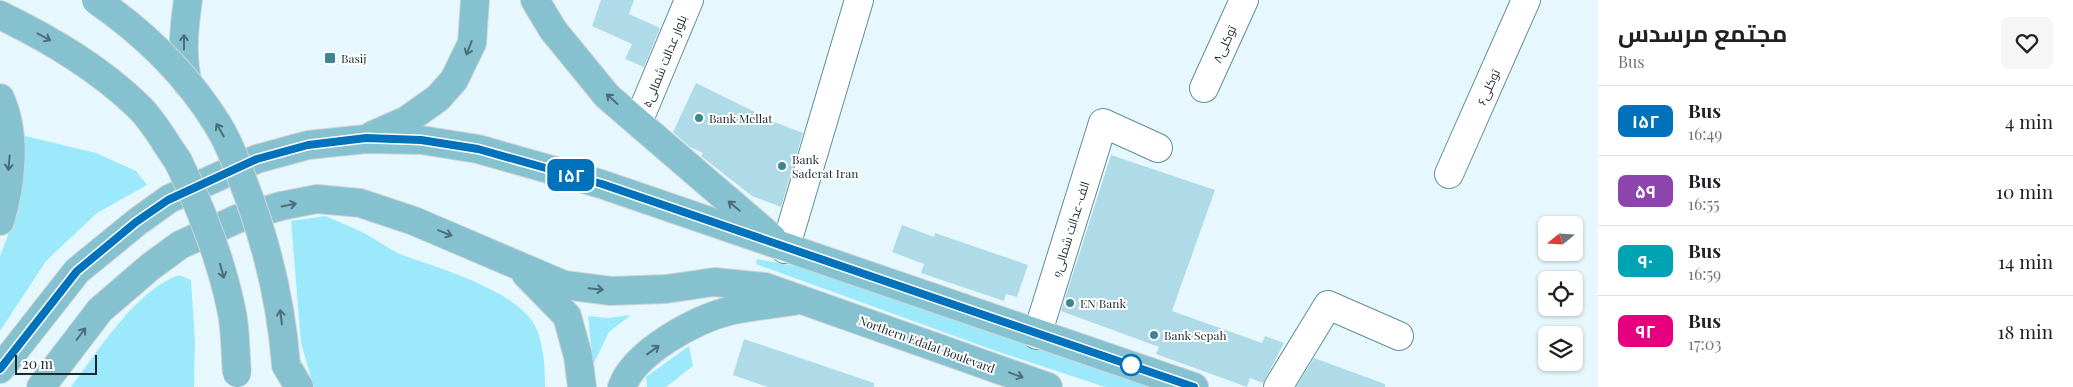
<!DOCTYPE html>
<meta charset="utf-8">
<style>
body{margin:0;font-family:"Playfair Display",Cairo,serif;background:#f6f6f6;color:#202124;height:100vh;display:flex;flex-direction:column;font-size:19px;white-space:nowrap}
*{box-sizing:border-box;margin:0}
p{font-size:16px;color:#757577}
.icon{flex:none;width:28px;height:28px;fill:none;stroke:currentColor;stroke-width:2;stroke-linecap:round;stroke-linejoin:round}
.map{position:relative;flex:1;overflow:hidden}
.side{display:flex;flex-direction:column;background:#fff;width:475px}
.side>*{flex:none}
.badge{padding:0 10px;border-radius:8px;font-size:18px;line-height:32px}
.needle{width:32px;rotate:252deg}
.buttons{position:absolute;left:1538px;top:216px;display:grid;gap:10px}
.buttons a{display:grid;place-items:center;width:45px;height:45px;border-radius:8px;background:#fff;box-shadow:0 1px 4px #0004;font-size:25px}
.scale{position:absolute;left:15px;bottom:12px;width:82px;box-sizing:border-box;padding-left:5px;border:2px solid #192a2f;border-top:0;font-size:14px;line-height:18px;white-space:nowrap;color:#192a2f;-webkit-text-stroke:4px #fff;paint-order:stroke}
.map>.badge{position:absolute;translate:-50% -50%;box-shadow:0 0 0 2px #fff}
.round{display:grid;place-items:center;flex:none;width:52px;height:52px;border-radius:8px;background:#f6f6f6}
.head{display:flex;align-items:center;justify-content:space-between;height:85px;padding:0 20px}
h1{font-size:24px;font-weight:700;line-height:38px}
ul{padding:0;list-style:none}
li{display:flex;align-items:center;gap:15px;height:70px;padding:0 20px;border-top:1px solid #e0e0e0}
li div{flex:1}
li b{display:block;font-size:19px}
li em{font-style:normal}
li .badge{min-width:55px;font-weight:700;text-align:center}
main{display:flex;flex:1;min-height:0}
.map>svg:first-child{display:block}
.green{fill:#9de9fc}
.building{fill:#aedbe7}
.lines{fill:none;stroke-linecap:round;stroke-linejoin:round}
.minor-casing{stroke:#628d98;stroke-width:30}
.major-casing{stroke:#d1d4d5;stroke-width:30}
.minor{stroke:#fff;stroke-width:28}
.major{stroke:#85c1cf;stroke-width:28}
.major-bridge-casing{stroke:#d1d4d5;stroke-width:30;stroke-linecap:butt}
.major-bridge{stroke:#85c1cf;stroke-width:28}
.oneway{stroke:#4a6e77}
.line-casing{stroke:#fff;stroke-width:11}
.line{stroke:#0072bc;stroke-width:8}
.poi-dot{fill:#408393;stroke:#fff;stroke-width:2}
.stop-dot{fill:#fff;stroke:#0072bc;stroke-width:2.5}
.labels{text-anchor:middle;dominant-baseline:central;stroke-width:4;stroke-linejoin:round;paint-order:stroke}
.street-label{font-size:12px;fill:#192a2f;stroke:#fff}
.poi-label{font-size:12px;fill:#192a2f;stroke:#fff;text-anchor:start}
</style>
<main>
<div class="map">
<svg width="1598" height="387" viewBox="0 0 1598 387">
<rect width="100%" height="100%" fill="#e6f8fd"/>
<!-- green -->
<g class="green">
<polygon points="25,136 96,153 136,171 147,185 97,213 46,261 0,331 0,256 19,206"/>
<path d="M325,216c13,5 26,11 39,17 12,6 23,15 36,21 37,14 122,37 137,76 7,18 8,39 8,57h-231l-13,-44 -10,-122z"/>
<polygon points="757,259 806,268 1149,387 1105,387 996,351 756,264"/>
<path d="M179,275l12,5 4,62 -1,45h-123c26,-35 66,-98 108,-112z"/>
<polygon points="631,315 609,332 593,365 588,316 608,318"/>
<polygon points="689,346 693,366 666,387 647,387 646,377"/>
</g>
<!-- building -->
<g class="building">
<polygon points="601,0 634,0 629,14 660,28 644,67 625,59 632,44 592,26"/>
<polygon points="696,83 757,113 756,115 803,133 781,207 752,196 701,156 703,153 690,147 673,132"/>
<polygon points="1111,155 1215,190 1172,311 1262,343 1265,336 1284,343 1263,383 1250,378 1247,387 1156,354 1159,347 1061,311"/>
<polygon points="902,225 934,237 935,233 1028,265 1017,297 1006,294 1004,301 921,273 924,264 892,252"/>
<polygon points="744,339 874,383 874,387 768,387 733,375"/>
<polygon points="1314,358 1385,384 1385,387 1296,387"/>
</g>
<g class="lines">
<defs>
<g id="minor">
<polyline points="1204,88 1244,0"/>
<polyline points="638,122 689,0"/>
<polyline points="1449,174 1526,0"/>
<polyline points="785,249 859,0"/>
<polyline points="1037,335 1103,123 1158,148"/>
<polyline points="1278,387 1328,305 1399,336"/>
</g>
<g id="major">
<path d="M188,0c-4,28 -7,56 0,84"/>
<polyline points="535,0 553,30 607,96 772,238"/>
<path d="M0,15c51,25 99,53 140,93 14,14 26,36 38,53"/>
<path d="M0,98c17,37 11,86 0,123"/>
<polyline points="373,135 407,120 438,98 454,80 472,43 475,0"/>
<polyline points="526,274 567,316 578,356 582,387"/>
<polyline points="286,365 299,387"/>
<polyline points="0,369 77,271 137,222 169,199 257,159 308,145 366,139 421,140 478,149 601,184 1194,387"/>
<polyline points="41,387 100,310 150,267 180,245 237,219 281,206 317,199 360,203 414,221 564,285 611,291 666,289 714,282 765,287 1048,387"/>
<path d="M622,387c13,-36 76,-69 111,-77 20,-4 41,-6 61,-9"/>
</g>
</defs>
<!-- minor casing -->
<use href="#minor" class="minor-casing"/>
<!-- major casing -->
<use href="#major" class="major-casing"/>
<!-- minor -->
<use href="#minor" class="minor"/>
<!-- major -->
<use href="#major" class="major"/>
<defs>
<g id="major-bridge">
<path d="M96,0c48,33 91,75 122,125 11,18 19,39 26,59 23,59 37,118 42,181"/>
<path d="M178,161c23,47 42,95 53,147 5,21 4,44 6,65"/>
</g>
</defs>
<!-- major-bridge casing -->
<use href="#major-bridge" class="major-bridge-casing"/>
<!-- major-bridge -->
<use href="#major-bridge" class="major-bridge"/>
</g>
<!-- one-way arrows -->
<defs><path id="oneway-shaft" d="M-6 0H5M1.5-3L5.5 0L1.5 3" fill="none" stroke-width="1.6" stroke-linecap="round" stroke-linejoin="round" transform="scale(1.25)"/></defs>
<g class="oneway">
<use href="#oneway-shaft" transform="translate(44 37) rotate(28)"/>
<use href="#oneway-shaft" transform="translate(184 42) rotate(-90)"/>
<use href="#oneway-shaft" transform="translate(469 48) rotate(111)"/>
<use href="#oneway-shaft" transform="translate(612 99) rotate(-138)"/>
<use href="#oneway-shaft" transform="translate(220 130) rotate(-120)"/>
<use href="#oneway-shaft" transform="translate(9 163) rotate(95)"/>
<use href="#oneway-shaft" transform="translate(289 205) rotate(-11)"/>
<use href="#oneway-shaft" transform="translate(734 206) rotate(-140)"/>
<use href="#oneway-shaft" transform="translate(445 233) rotate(22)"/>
<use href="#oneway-shaft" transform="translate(222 271) rotate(75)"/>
<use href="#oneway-shaft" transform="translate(596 289) rotate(6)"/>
<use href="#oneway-shaft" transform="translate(281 317) rotate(-97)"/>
<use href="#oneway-shaft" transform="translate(81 334) rotate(-53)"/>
<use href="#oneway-shaft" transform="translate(653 350) rotate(-36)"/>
<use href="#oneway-shaft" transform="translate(1016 375) rotate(20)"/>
</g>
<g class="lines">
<defs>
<polyline id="line" points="0,369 77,271 136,222 168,200 257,159 308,145 366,138 421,140 478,149 602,184 1194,387"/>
</defs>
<!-- line casing -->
<use href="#line" class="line-casing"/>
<!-- line -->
<use href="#line" class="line"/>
</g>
<!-- markers -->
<g class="poi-dot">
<rect x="324" y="52" width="12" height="12" rx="2.5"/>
<circle cx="699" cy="118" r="5"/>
<circle cx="782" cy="166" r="5"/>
<circle cx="1070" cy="303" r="5"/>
<circle cx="1154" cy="335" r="5"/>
</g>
<circle class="stop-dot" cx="1131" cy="365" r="10"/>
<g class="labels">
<!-- street labels -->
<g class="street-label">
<text transform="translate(1224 44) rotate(-66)">توکلی۸</text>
<text transform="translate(664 61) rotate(-68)">بلوار عدالت شمالی۵</text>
<text transform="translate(1488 87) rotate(-66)">توکلی۶</text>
<text transform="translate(1070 229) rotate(-73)">9الف-عدالت شمالی</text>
<text transform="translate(927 344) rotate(20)">Northern Edalat Boulevard</text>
</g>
<!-- poi labels -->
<g class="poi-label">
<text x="341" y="58">Basij</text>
<text x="709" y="118">Bank Mellat</text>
<text x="792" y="159">Bank<tspan x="792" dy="14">Saderat Iran</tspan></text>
<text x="1080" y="303">EN Bank</text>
<text x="1164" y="335">Bank Sepah</text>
</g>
</g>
</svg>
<div class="buttons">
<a><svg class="needle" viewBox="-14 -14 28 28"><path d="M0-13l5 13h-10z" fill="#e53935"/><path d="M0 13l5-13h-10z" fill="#757577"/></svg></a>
<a><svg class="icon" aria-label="locate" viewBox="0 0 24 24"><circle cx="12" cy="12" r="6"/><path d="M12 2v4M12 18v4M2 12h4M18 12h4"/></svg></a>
<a><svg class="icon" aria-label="layers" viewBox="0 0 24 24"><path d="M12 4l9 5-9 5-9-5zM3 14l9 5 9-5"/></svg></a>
</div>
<div class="scale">20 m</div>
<b class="badge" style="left:571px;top:175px;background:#0072bc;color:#fff">۱۵۲</b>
</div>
<section class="side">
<div class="head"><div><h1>مجتمع مرسدس</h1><p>Bus</p></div><a class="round"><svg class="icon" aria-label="heart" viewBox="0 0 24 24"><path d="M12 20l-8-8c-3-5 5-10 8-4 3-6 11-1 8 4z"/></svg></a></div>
<ul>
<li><span class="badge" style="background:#0072bc;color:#fff">۱۵۲</span><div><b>Bus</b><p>16:49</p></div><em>4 min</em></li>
<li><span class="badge" style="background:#8e44ad;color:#fff">۵۹</span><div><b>Bus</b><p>16:55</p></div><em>10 min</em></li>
<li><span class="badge" style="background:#00a3b4;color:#fff">۹۰</span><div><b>Bus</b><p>16:59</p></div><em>14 min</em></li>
<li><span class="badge" style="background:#e6007e;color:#fff">۹۲</span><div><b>Bus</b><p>17:03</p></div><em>18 min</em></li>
</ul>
</section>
</main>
